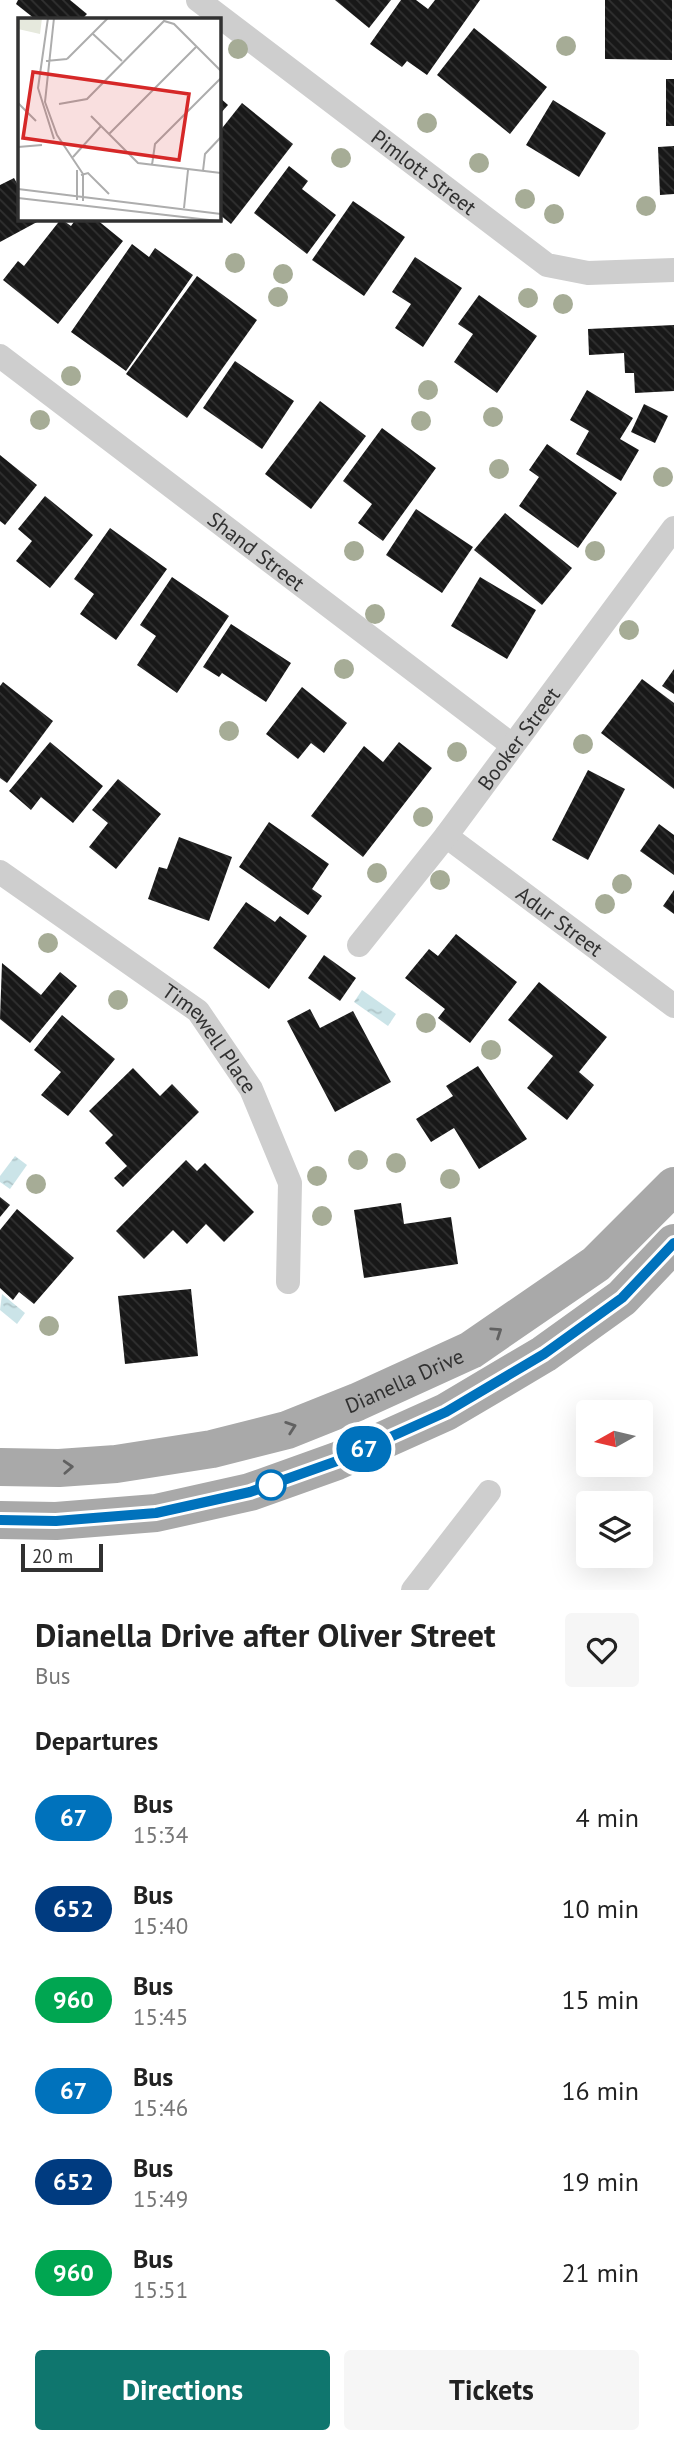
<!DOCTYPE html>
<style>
body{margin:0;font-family:"PT Sans",sans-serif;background:#f6f6f6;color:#222;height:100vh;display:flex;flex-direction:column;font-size:26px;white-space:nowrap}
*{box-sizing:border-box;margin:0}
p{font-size:23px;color:#767676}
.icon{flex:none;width:38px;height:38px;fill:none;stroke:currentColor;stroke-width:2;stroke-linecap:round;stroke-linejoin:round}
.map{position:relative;height:1590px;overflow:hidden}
.panel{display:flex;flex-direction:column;background:#fff;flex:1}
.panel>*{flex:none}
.badge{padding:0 14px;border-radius:23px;font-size:24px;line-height:46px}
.needle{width:46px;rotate:262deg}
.fabs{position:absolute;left:576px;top:1400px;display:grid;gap:14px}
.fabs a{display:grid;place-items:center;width:77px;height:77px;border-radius:7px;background:#fff;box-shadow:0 7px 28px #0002;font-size:35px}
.scale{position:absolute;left:21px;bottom:18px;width:82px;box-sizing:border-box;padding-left:7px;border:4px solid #313131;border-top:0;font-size:19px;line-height:24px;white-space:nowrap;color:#313131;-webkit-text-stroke:5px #fff;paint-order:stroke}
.map>.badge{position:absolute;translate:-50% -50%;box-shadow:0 0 0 4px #fff}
h2{padding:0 35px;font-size:26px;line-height:63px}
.round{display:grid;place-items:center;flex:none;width:74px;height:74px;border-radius:7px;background:#f6f6f6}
.headline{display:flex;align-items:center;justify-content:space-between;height:119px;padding:0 35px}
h1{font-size:33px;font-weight:600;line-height:52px}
.cta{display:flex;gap:14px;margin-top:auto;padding:14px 35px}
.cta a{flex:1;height:80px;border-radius:7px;background:#0f766e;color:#fff;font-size:28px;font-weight:600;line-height:80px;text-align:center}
.cta a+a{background:#f6f6f6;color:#222}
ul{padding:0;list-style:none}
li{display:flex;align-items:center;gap:21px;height:91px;padding:0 35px}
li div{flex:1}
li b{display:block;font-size:26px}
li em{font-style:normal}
li .badge{min-width:77px;font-weight:700;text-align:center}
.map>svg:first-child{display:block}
.water{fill:url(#water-ripples)}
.building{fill:url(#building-back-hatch)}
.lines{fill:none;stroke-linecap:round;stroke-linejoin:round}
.minor{stroke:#cecece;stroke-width:24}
.primary{stroke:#a9a9a9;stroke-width:38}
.tree{fill:#a6ac96}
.oneway{stroke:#616161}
.line-casing{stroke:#fff;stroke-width:16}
.line{stroke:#0072bc;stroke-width:10}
.stop-dot{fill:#fff;stroke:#0072bc;stroke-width:3.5}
.labels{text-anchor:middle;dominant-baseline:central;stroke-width:7;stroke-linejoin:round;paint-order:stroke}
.street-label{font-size:21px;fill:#313131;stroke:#fff}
.inset-road{fill:none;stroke:#adadad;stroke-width:2}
.view{fill:#d62828;fill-opacity:0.15;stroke:#d62828;stroke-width:3.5}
.inset-edge{fill:none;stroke:#313131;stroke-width:3.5}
</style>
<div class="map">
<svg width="674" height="1590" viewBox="0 0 674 1590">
<defs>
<pattern id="water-ripples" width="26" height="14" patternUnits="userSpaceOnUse" patternTransform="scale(1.75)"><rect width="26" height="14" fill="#cbe4e8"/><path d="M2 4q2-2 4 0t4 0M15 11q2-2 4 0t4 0" fill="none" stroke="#afc4c7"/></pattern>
<pattern id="building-back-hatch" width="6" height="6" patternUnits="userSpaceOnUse" patternTransform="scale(1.75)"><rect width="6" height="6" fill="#181818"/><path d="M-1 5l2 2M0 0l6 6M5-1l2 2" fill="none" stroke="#313131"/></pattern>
</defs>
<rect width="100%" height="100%" fill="#fff"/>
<!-- water -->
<g class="water">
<polygon points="362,990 396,1014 388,1026 354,1002"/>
<polygon points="15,1156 27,1165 10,1189 0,1182 0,1176"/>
<polygon points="2,1294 25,1313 17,1324 0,1310"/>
</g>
<!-- building -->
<g class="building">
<polygon points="18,0 70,0 87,14 82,19 35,19 16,4"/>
<polygon points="335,0 391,0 369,28"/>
<polygon points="401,0 416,0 428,9 435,0 480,0 427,75 407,61 402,67 370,44"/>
<polygon points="605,0 672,0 672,60 605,59"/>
<polygon points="474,28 547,87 510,134 437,75"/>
<rect x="666" y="79" width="8" height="47"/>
<polygon points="219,97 228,105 219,115"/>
<polygon points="553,100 606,133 579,177 526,145"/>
<polygon points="242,103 293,144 231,224 219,214 219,132"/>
<polygon points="674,146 674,194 660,195 658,147"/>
<polygon points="289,166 308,181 302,189 336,215 307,254 254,213"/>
<polygon points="14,178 19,187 19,219 36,219 37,222 0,242 0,185"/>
<polygon points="353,201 405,237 364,296 312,260"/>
<polygon points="61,219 71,226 76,219 96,219 123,241 58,324 3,280 18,261 24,266"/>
<polygon points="132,244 149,257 155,248 193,275 126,371 71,332"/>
<polygon points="415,257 462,288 423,347 395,328 411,304 392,292"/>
<polygon points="197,276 257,320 187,418 126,374"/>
<polygon points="479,295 537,336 497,393 454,362 473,334 458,324"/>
<polygon points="674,325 674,391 635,393 634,373 625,373 624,353 589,355 588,329"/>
<polygon points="235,361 294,401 262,449 203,408"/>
<polygon points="587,390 633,418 620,439 639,450 621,481 576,454 589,431 570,420"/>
<polygon points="320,401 366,436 311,509 265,474"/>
<polygon points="644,404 668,416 655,443 631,432"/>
<polygon points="382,428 436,468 383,541 358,523 372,504 343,481"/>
<polygon points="547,444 617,493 578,548 519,506 539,477 529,470"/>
<polygon points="0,455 37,485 5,525 0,521"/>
<polygon points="45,496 93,535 50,588 16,561 32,541 18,529"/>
<polygon points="416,509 473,547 442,593 386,555"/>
<polygon points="505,513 572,568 542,605 474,550"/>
<polygon points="110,528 167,569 116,640 80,614 94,594 74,579"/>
<polygon points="172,577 229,616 177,693 137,665 156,636 140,625"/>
<polygon points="480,577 536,610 507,659 451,626"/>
<polygon points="231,624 291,663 266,702 222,673 219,677 203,667"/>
<polygon points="674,669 674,694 662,686"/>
<polygon points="642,679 674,703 674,789 601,733"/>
<polygon points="3,682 53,721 7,783 0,778 0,686"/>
<polygon points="302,687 347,723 324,753 311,743 298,759 266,734"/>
<polygon points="50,742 103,786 73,823 41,797 31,810 9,791"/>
<polygon points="399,742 432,768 363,857 311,816 364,746 383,762"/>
<polygon points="588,770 625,789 588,860 552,840"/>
<polygon points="118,779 161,814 116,869 89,847 108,823 92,810"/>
<polygon points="269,822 329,864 312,889 322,896 308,915 239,867"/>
<polygon points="659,824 674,835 674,875 640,851"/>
<polygon points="179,837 232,857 209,921 148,899 159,867 167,869"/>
<polygon points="674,890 674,914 663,906"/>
<polygon points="246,902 275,922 280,916 307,936 269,989 213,948"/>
<polygon points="456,934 517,982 470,1043 438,1018 445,1009 405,978 429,949 438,956"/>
<polygon points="324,955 356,978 340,1001 308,978"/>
<polygon points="2,963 41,995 60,972 77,986 30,1043 0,1019"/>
<polygon points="539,982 607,1037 579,1072 594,1085 567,1120 527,1088 553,1056 508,1020"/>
<polygon points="310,1009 320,1028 353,1011 391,1082 335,1112 287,1021"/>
<polygon points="62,1015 115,1059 68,1116 41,1095 61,1072 34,1050"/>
<polygon points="478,1066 527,1139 479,1169 454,1128 431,1142 416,1119 453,1096 446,1086"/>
<polygon points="133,1068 160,1096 172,1084 199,1112 123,1187 114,1178 127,1166 105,1143 113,1135 89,1111"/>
<polygon points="186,1160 197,1171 205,1163 254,1212 224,1242 206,1224 187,1244 173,1230 144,1259 116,1231"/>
<polygon points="0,1197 10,1205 0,1217"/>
<polygon points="401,1203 404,1224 451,1217 458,1264 364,1278 354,1210"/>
<polygon points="17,1209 74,1258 34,1304 19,1292 13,1300 0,1288 0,1230"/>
<polygon points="191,1289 198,1356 125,1364 118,1296"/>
</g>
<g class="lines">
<!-- minor -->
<g class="minor">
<path id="s1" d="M198,0l349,265 41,8 86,-3"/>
<path id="s2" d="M0,356l512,389"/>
<path id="s3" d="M446,836l228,170"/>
<path id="s4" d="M0,872l198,139 53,78 39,94 -2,99"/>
<path id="s5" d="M359,945l87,-109 228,-308"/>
<polyline points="413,1590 489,1492"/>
</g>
<!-- primary -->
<g class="primary">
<path id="s6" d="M0,1467l59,1 57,-4 96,-15 75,-19 70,-28 114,-52 125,-86 78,-78"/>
<polyline points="0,1520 56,1521 156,1513 250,1492 337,1461 446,1412 544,1354 622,1298 674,1243"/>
</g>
</g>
<!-- trees -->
<g class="tree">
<circle cx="566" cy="46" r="10"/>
<circle cx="238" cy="49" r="10"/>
<circle cx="427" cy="123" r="10"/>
<circle cx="341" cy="158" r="10"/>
<circle cx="479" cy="163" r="10"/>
<circle cx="525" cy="199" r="10"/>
<circle cx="646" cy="206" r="10"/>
<circle cx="554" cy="214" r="10"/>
<circle cx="235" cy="263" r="10"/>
<circle cx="283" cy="274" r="10"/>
<circle cx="278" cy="297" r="10"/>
<circle cx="528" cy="298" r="10"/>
<circle cx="563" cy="304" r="10"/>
<circle cx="71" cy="376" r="10"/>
<circle cx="428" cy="390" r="10"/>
<circle cx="493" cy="417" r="10"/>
<circle cx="40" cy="420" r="10"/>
<circle cx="421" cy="421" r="10"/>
<circle cx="499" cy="469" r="10"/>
<circle cx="663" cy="477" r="10"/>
<circle cx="354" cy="551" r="10"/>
<circle cx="595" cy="551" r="10"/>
<circle cx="375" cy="614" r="10"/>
<circle cx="629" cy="630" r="10"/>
<circle cx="344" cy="669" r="10"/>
<circle cx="229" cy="731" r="10"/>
<circle cx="583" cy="744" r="10"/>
<circle cx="457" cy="752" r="10"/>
<circle cx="423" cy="817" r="10"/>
<circle cx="377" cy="873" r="10"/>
<circle cx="440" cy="880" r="10"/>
<circle cx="622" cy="884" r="10"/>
<circle cx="605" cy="904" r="10"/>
<circle cx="48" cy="943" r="10"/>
<circle cx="118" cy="1000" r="10"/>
<circle cx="426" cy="1023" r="10"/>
<circle cx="491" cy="1050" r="10"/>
<circle cx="358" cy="1160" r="10"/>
<circle cx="396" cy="1163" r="10"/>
<circle cx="317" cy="1176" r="10"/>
<circle cx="450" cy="1179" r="10"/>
<circle cx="36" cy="1184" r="10"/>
<circle cx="322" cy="1216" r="10"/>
<circle cx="49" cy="1326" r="10"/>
</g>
<!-- one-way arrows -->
<defs><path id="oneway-chevron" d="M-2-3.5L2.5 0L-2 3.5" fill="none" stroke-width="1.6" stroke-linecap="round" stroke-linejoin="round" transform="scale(1.75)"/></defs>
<g class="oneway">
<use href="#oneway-chevron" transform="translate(497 1332) rotate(-34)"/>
<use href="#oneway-chevron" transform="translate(291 1427) rotate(-19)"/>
<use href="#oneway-chevron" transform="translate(68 1467) rotate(-3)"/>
</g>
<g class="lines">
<defs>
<polyline id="line" points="0,1520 56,1521 156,1513 250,1492 337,1461 446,1412 544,1354 622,1298 674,1243"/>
</defs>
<!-- line casing -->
<use href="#line" class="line-casing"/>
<!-- line -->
<use href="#line" class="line"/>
</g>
<!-- markers -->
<circle class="stop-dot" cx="271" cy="1485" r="14"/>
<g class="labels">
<!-- street labels -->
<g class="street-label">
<text stroke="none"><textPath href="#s1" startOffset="284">Pimlott Street</textPath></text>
<text stroke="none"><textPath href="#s2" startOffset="322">Shand Street</textPath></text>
<text stroke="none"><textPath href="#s5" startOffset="261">Booker Street</textPath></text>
<text stroke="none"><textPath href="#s3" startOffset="142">Adur Street</textPath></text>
<text stroke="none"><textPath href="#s4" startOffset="270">Timewell Place</textPath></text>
<text stroke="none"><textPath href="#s6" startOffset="418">Dianella Drive</textPath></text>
</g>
</g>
<!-- overview -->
<g transform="translate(18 18)">
<rect width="203" height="203" fill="#fff"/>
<path d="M0,0h24l-2,16 -22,-5z" fill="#e6e9dd"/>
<path class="inset-road" d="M30,0l-10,70 16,51M36,0l-9,84 12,33 26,39v27M75,16l29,27M49,41l41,-41M28,43l21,-2M0,85l18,18M41,86l28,-5 77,-78 10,3 47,47M73,98l47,47 83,10M91,116l87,-87M0,129l24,-2M55,139l28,-31M134,147l3,-21 66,-66M59,152v30M185,153l2,-17 16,-17M63,157l7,-2 21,21M0,171l203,25M0,180l200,23M166,190l4,-38"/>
<path class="view" d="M15,54l156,22 -10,66 -156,-22z"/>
<rect width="203" height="203" class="inset-edge"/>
</g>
</svg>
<div class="fabs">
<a><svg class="needle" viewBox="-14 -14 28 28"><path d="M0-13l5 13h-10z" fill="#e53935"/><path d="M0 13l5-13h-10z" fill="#767676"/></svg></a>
<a><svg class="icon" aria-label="layers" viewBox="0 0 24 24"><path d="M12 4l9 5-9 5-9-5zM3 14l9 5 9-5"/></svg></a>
</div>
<div class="scale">20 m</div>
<b class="badge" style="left:364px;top:1449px;background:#0072bc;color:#fff">67</b>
</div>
<section class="panel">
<div class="headline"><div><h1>Dianella Drive after Oliver Street</h1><p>Bus</p></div><a class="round"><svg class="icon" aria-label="heart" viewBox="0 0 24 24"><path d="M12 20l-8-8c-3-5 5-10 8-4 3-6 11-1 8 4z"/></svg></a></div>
<h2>Departures</h2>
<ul>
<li><span class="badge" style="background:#0072bc;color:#fff">67</span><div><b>Bus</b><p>15:34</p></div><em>4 min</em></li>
<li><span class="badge" style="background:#003b80;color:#fff">652</span><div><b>Bus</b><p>15:40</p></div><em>10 min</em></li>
<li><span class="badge" style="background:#00a651;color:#fff">960</span><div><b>Bus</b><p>15:45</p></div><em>15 min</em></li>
<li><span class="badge" style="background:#0072bc;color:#fff">67</span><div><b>Bus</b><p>15:46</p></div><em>16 min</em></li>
<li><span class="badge" style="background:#003b80;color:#fff">652</span><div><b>Bus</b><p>15:49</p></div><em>19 min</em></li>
<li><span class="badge" style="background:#00a651;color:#fff">960</span><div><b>Bus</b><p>15:51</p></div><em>21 min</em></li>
</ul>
<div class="cta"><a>Directions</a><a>Tickets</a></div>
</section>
